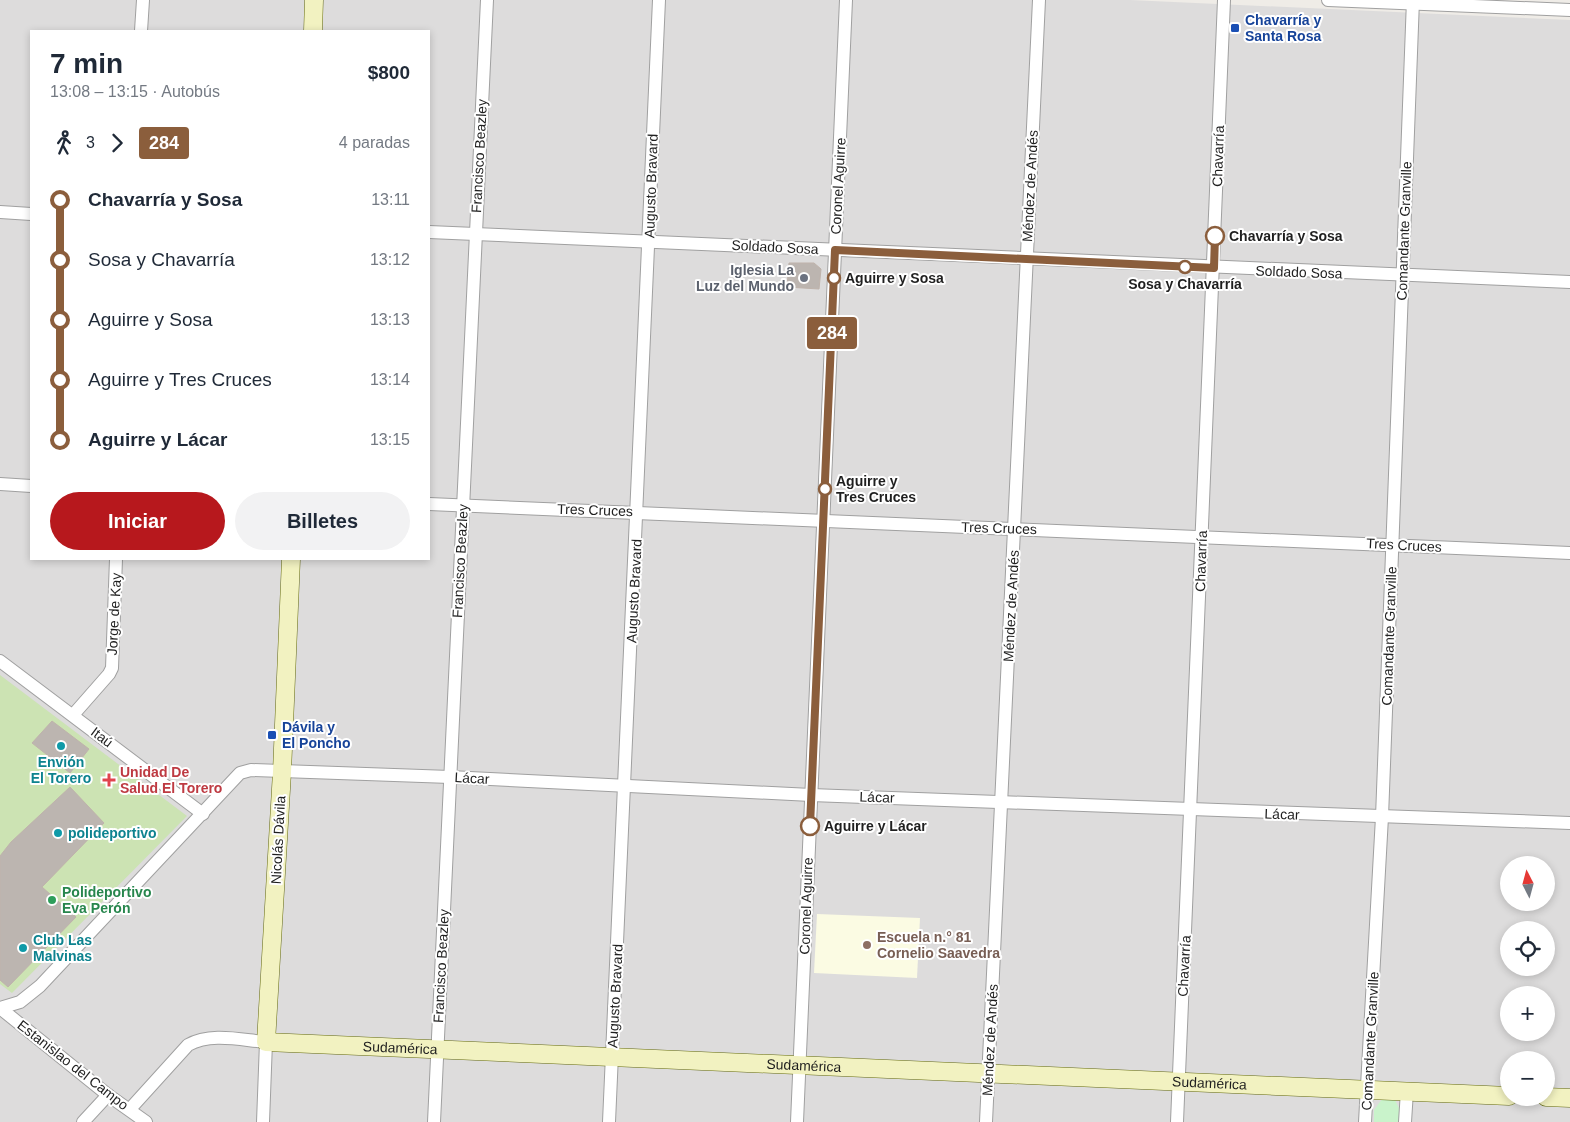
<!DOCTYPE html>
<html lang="es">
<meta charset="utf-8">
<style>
body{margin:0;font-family:Helvetica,sans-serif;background:#f2f2f3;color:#1f2937;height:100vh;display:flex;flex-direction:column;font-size:19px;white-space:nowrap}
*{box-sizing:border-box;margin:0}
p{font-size:16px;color:#747a83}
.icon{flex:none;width:28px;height:28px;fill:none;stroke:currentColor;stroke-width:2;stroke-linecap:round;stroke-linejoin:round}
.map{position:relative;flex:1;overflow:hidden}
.panel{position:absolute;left:30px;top:30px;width:400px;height:530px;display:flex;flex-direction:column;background:#fff;border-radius:0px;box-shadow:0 2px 8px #0003}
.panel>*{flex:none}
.badge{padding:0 10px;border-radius:4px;font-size:18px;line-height:32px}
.needle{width:32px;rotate:354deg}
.tools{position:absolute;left:1500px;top:856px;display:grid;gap:10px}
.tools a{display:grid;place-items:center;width:55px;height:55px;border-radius:50%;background:#fff;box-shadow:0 2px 8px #0003;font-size:25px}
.map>.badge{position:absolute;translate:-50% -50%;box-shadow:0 0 0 2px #fff}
.legs{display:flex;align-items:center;gap:8px;height:55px;padding:0 20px;font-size:16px}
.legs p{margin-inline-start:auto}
.summary{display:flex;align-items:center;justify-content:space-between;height:85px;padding:0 20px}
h1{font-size:28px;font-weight:700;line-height:38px}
.primary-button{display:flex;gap:10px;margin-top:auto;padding:10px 20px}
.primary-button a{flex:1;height:58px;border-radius:30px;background:#b7181d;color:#fff;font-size:20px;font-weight:700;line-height:58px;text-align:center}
.primary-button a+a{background:#f2f2f3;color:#1f2937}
ul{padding:0 20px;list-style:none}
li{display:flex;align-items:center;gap:18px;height:60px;font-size:19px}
li i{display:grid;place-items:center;width:8px;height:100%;margin:0 6px;background:currentColor}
li i::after{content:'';width:12px;height:12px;margin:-6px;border:4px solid;border-radius:50%;background:#fff}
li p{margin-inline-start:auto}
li:first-child i{background:linear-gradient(#0000 50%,currentColor 0)}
li:last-child i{background:linear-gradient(currentColor 50%,#0000 0)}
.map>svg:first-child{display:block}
.residential{fill:#dddcdc;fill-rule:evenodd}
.education{fill:#fbfbe3}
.grass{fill:#cce3b3}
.park{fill:#c9f3cb}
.building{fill:#bcb5b0;stroke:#bfb3ab}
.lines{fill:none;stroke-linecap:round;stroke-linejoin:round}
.street-casing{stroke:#a0a0a0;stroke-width:14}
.secondary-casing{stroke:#646a12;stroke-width:19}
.street{stroke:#fff;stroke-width:12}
.secondary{stroke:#f2f2c1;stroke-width:18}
.line-1-casing{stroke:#fff;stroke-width:11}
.line-1{stroke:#8b5e3c;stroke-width:8}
.transit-dot{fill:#1a4fb4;stroke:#fff;stroke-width:2}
.stop-1-dot{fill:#fff;stroke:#8b5e3c;stroke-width:2.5}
.worship-dot{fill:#6b7280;stroke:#fff;stroke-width:2}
.culture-dot{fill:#0f9aa8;stroke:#fff;stroke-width:2}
.health-dot{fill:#e0444e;stroke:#fff;stroke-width:2}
.leisure-dot{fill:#2e9e5b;stroke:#fff;stroke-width:2}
.education-dot{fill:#8d6e63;stroke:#fff;stroke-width:2}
.labels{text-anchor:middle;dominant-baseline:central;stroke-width:4;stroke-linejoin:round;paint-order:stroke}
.transit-label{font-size:14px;font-weight:bold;fill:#164399;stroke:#fff;text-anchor:start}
.street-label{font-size:14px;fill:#1f1f1f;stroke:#fff}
.stop-label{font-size:14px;font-weight:bold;fill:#1f1f1f;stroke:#fff;text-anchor:start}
.worship-label{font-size:14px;font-weight:bold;fill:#5b616d;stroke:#fff;text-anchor:end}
.culture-label{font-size:14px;font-weight:bold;fill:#0d838f;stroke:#fff;text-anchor:start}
.health-label{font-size:14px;font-weight:bold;fill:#be3a42;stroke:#fff;text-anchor:start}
.leisure-label{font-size:14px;font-weight:bold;fill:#27864d;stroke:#fff;text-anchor:start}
.education-label{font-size:14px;font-weight:bold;fill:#785e54;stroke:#fff;text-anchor:start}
</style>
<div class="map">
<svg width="1570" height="1122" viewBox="0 0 1570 1122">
<rect width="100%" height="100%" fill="#efece7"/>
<!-- residential -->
<path class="residential" d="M0,0h1130l440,20v1102h-1570zM31,31h398v528h-398zM1509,865h37v37h-37zM1509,930h37v38h-37zM1509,995h37v37h-37zM1509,1060h37v38h-37z"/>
<!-- education -->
<polygon class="education" points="817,914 920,918 917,978 814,973"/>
<!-- grass -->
<polygon class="grass" points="0,675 187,816 12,993 0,984"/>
<!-- park -->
<polygon class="park" points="1382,1099 1395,1100 1399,1108 1399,1122 1374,1122 1374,1110"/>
<!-- building -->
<g class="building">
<polygon points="789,263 814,263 821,269 819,289 787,287"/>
<polygon points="52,721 89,749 70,773 32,743"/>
<polygon points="70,787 104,823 42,887 76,917 8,987 0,980 0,856 11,842"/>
</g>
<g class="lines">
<defs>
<g id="street">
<polyline points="1328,0 1570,10"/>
<polyline points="141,31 143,0"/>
<polyline points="0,212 31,214"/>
<polyline points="429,232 1570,282"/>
<polyline points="0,484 31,486"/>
<polyline points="429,504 1570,553"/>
<polyline points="0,661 203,814"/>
<polyline points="73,715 109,674 112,668 116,559"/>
<polyline points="0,1008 20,1002 40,986 240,773 251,770 450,777 811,795 1570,823"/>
<polyline points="0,1008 108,1095 146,1122"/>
<path d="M130,1109l58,-64c23,-13 53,-5 78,-3l-3,80"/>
<polyline points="83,1122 108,1095"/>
<polyline points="434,1122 487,0"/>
<polyline points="609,1122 659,0"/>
<polyline points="797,1122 846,0"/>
<polyline points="986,1122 1039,0"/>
<polyline points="1177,1122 1224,0"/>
<polyline points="1365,1122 1382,817 1413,0"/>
<polyline points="1405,1122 1407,1091"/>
</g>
<g id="secondary">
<polyline points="313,31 314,0"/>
<path id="s1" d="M291,559l-9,213 -16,270 1243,54"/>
<polyline points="1546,1097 1570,1098"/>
</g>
</defs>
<!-- street casing -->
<use href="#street" class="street-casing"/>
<!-- secondary casing -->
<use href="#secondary" class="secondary-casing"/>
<!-- street -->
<use href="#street" class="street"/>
<!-- secondary -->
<use href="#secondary" class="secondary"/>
</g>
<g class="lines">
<defs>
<polyline id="line-1" points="810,826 835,250 1214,268 1215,236"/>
</defs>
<!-- line-1 casing -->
<use href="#line-1" class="line-1-casing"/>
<!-- line-1 -->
<use href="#line-1" class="line-1"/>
</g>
<!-- markers -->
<g class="transit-dot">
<rect x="1230" y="23" width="10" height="10" rx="2.5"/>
<rect x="267" y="730" width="10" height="10" rx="2.5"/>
</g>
<g class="stop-1-dot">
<circle cx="1215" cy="236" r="9"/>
<circle cx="1185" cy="267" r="6"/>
<circle cx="834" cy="278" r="6"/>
<circle cx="825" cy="489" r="6"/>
<circle cx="810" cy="826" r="9"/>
</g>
<circle class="worship-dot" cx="804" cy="278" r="5"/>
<g class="culture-dot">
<circle cx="61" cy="746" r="5"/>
<circle cx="58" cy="833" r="5"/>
<circle cx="23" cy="948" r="5"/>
</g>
<path class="health-dot" d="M106.5 772.5h5v5h5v5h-5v5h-5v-5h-5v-5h5z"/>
<circle class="leisure-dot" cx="52" cy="900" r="5"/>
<circle class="education-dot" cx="867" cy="945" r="5"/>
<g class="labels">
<!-- transit labels -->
<g class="transit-label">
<text x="1245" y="20">Chavarría y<tspan x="1245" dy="16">Santa Rosa</tspan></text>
<text x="282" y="727">Dávila y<tspan x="282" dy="16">El Poncho</tspan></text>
</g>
<!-- street labels -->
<g class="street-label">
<text transform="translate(479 156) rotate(-87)">Francisco Beazley</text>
<text transform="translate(1218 156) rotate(-88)">Chavarría</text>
<text transform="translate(651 186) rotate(-88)">Augusto Bravard</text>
<text transform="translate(838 186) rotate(-87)">Coronel Aguirre</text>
<text transform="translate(1030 186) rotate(-87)">Méndez de Andés</text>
<text transform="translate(1404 231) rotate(-88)">Comandante Granville</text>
<text transform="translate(775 247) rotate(3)">Soldado Sosa</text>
<text transform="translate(1299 272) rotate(2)">Soldado Sosa</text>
<text transform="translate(595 510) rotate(2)">Tres Cruces</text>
<text transform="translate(999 528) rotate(2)">Tres Cruces</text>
<text transform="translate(1404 545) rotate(3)">Tres Cruces</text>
<text transform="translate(460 561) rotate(-87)">Francisco Beazley</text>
<text transform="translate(1201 561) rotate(-88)">Chavarría</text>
<text transform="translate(634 591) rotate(-87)">Augusto Bravard</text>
<text transform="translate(1011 606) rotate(-87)">Méndez de Andés</text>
<text transform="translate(114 614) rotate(-87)">Jorge de Kay</text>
<text transform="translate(1389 636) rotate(-88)">Comandante Granville</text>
<text transform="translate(102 737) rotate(37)">Itaú</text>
<text transform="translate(472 778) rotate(3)">Lácar</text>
<text transform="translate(877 797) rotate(2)">Lácar</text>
<text transform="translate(1282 814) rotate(2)">Lácar</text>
<text transform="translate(278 840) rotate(-87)">Nicolás Dávila</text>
<text transform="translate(806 906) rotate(-88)">Coronel Aguirre</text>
<text transform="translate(441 966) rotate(-87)">Francisco Beazley</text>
<text transform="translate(1184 966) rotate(-87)">Chavarría</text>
<text transform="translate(615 996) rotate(-87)">Augusto Bravard</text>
<text transform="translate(990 1040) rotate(-87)">Méndez de Andés</text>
<text transform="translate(1370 1041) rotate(-87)">Comandante Granville</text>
<text stroke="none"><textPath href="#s1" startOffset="618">Sudamérica</textPath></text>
<text transform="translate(73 1065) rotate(38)">Estanislao del Campo</text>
<text stroke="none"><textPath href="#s1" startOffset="1022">Sudamérica</textPath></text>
<text stroke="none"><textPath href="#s1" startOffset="1428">Sudamérica</textPath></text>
</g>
<!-- stop labels -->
<g class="stop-label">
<text x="1229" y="236">Chavarría y Sosa</text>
<text x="845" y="278">Aguirre y Sosa</text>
<text x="1185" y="284" text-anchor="middle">Sosa y Chavarría</text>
<text x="836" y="481">Aguirre y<tspan x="836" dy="16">Tres Cruces</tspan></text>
<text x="824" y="826">Aguirre y Lácar</text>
</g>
<!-- worship labels -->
<g class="worship-label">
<text x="794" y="270">Iglesia La<tspan x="794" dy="16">Luz del Mundo</tspan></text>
</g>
<!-- culture labels -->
<g class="culture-label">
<text x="61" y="762" text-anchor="middle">Envión<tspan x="61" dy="16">El Torero</tspan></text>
<text x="68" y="833">polideportivo</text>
<text x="33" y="940">Club Las<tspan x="33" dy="16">Malvinas</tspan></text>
</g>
<!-- health labels -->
<g class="health-label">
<text x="120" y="772">Unidad De<tspan x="120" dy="16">Salud El Torero</tspan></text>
</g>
<!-- leisure labels -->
<g class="leisure-label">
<text x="62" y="892">Polideportivo<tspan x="62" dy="16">Eva Perón</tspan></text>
</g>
<!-- education labels -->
<g class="education-label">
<text x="877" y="937">Escuela n.° 81<tspan x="877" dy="16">Cornelio Saavedra</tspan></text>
</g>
</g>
</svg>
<div class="tools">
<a><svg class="needle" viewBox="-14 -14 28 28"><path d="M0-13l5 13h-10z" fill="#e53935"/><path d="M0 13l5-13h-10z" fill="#747a83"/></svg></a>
<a><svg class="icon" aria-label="locate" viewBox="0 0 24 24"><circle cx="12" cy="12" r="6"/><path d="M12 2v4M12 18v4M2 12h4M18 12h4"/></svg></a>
<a>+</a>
<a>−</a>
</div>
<b class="badge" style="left:832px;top:333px;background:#8b5e3c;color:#fff">284</b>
<section class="panel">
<div class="summary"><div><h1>7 min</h1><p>13:08 – 13:15 · Autobús</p></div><b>$800</b></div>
<div class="legs"><svg class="icon" aria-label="walk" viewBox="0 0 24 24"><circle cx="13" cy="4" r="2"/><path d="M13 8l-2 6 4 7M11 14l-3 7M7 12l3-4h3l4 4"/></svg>3<svg class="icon" aria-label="forward" viewBox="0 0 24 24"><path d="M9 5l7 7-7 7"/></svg><b class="badge" style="background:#8b5e3c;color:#fff">284</b><p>4 paradas</p></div>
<ul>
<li><i style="color:#8b5e3c"></i><b>Chavarría y Sosa</b><p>13:11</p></li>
<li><i style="color:#8b5e3c"></i><span>Sosa y Chavarría</span><p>13:12</p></li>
<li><i style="color:#8b5e3c"></i><span>Aguirre y Sosa</span><p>13:13</p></li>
<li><i style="color:#8b5e3c"></i><span>Aguirre y Tres Cruces</span><p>13:14</p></li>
<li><i style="color:#8b5e3c"></i><b>Aguirre y Lácar</b><p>13:15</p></li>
</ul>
<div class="primary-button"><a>Iniciar</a><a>Billetes</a></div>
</section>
</div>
